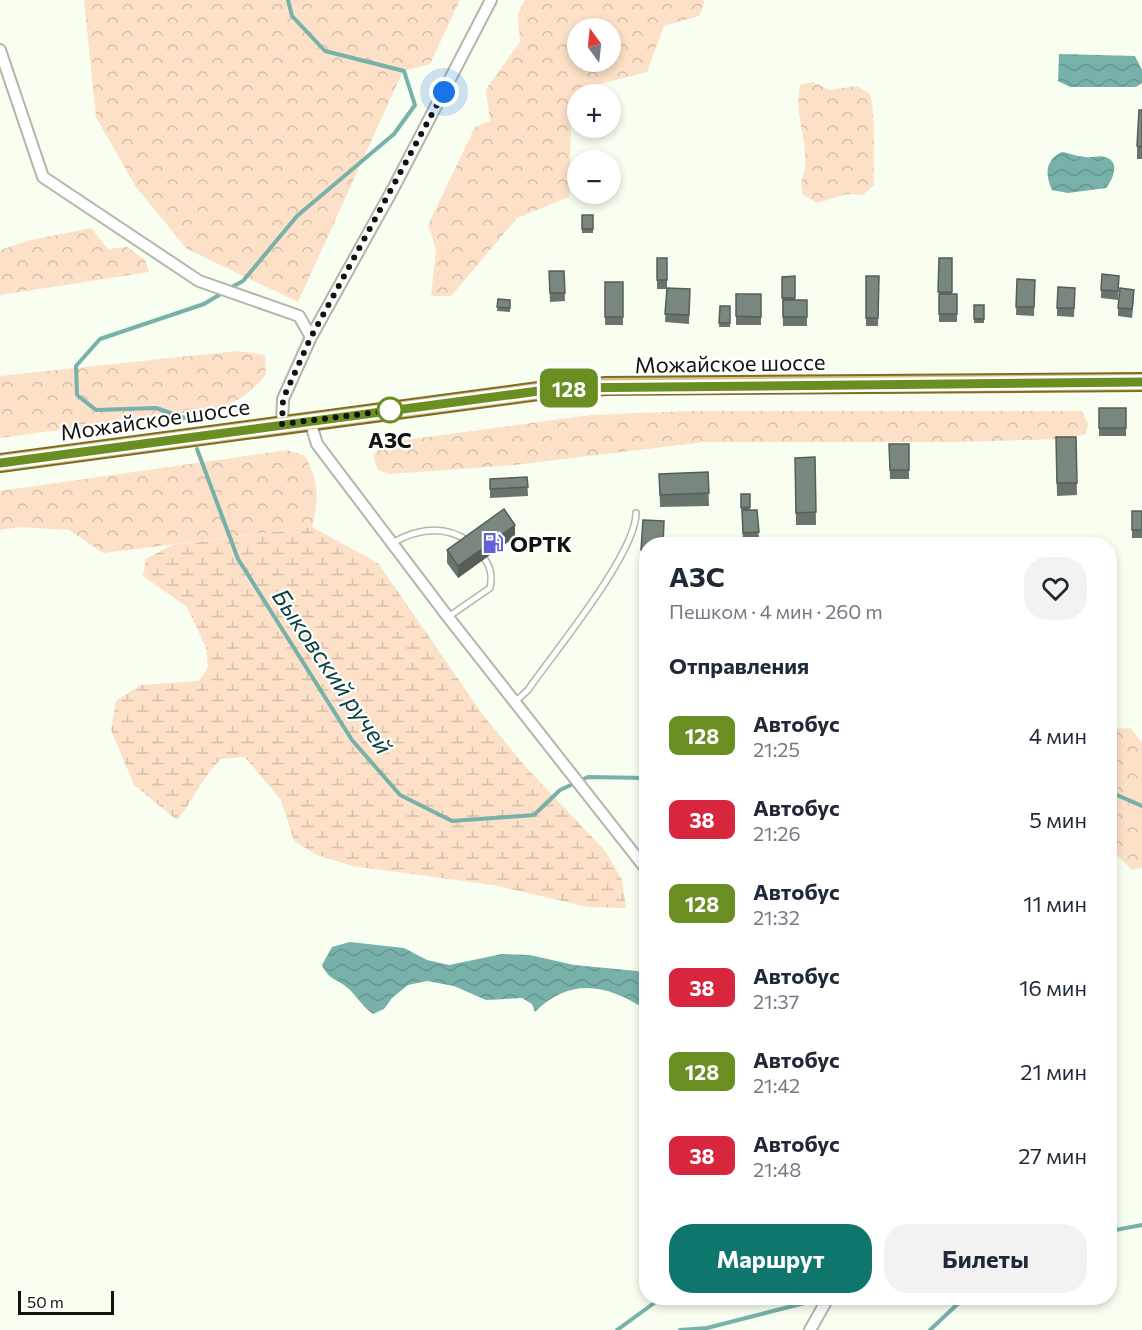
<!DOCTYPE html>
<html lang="ru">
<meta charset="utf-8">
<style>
body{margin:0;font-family:Commissioner,sans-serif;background:#f2f2f3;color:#1f2937;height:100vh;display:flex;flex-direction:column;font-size:22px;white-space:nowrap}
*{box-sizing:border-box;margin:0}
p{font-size:20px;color:#747a83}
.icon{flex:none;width:33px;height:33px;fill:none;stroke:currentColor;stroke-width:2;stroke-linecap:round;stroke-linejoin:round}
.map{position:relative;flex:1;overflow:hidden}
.panel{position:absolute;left:639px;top:537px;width:478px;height:768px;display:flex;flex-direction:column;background:#fff;border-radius:24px;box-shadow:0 3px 9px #0003}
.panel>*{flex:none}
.badge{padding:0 12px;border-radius:9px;font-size:21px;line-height:39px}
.needle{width:39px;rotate:345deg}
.buttons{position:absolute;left:567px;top:18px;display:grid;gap:12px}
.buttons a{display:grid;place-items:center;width:54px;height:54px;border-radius:50%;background:#fff;box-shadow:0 3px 9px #0003;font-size:30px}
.scale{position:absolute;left:18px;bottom:15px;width:96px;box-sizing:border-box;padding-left:6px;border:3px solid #11130e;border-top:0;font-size:16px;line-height:21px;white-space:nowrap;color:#11130e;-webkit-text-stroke:4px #fff;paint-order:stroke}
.you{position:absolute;width:30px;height:30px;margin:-15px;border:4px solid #fff;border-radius:50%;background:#1a73e8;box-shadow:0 0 0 9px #1a73e833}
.map>.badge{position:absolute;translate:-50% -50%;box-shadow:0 0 0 3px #fff}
h2{padding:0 30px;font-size:22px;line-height:54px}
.round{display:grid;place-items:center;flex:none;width:63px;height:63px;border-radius:24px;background:#f2f2f3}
.summary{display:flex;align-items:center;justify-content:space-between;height:102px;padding:0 30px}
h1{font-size:28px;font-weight:700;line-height:45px}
.button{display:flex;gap:12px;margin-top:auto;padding:12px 30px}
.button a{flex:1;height:69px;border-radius:24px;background:#0f766e;color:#fff;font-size:24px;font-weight:700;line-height:69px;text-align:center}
.button a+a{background:#f2f2f3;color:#1f2937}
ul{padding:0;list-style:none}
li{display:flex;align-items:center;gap:18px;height:84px;padding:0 30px}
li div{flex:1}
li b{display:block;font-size:22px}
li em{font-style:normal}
li .badge{min-width:66px;font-weight:700;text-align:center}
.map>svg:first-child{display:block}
.forest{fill:url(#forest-crowns);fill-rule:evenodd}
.wetland{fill:url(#wetland-marsh)}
.water{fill:url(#water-waves)}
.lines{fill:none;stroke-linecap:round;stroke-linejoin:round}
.stream{stroke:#77b1aa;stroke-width:4}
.lane-casing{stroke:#b1b7aa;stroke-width:8}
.street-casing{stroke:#b1b7aa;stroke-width:14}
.primary-casing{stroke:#7e6d27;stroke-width:20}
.lane{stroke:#fff;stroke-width:5}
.street{stroke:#fff;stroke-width:10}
.primary{stroke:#d4c586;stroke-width:16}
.wall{fill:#69746d}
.shaded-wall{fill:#555e59}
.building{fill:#7a877f;stroke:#555e59;stroke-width:1.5}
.line-casing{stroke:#fff;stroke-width:14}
.line{stroke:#6b8e23;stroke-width:9}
.walk{stroke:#11130e;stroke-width:6;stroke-dasharray:0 10.8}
.stop-dot{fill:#fff;stroke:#6b8e23;stroke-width:3}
.labels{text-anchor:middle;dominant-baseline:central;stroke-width:4.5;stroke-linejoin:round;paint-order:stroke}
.street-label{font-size:22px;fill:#11130e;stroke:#fff}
.stop-label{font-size:22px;font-weight:bold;fill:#11130e;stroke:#fff}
.poi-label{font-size:22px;font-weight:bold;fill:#11130e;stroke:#fff;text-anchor:start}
.water-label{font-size:24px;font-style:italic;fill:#0b423e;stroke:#fff}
</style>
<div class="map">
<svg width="1142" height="1330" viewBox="0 0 1142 1330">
<defs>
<pattern id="forest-crowns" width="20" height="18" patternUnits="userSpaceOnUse" patternTransform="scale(1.5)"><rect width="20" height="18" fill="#fce0c7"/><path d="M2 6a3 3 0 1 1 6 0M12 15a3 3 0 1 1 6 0" fill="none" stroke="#d7bfaa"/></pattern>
<pattern id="wetland-marsh" width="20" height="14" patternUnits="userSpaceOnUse" patternTransform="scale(1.5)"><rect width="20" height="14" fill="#fce0c7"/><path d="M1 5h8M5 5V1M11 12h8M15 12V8" fill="none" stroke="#d7bfaa"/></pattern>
<pattern id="water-waves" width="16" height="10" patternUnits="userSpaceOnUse" patternTransform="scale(1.5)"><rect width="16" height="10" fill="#77b1aa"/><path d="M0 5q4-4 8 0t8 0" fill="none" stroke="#669791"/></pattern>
</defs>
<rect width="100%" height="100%" fill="#f8fef0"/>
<!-- forest -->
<g class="forest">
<polygon points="84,0 460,0 430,64 403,71 298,302 187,249 136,187 96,117"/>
<path d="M525,0h180l-6,16 -35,10 -17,46 -47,12 -8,10h-14l-1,19 -6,10 -2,74 -52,21 -66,78h-20l5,-46 -8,-25 47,-98 15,-6 -4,-32 34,-47 -2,-28zM578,28h32v34h-32z"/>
<path d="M814,82l15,8 28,-4 13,8c6,24 3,64 4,91l-11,10 -16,-1 -29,9 -15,-8c-4,-17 0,-13 2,-28 3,-26 -11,-53 -5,-82z"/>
<polygon points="91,228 108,249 127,247 145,260 149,272 0,295 0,250 31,240"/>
<path d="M237,351l28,4 1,20c-18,22 -45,38 -75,37l-191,26v-62z"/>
<polygon points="693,411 1082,411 1088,424 1086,434 1063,439 956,442 704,442 515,465 389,474 378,470 373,456 383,443 591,415"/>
<path d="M288,450l17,6c14,25 14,44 7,71l-209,26 -34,-23 -49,-3 -20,3v-39z"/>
<polygon points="1131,728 1142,743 1142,867 1132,870 1110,848 1110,729"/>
</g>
<!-- wetland -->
<path class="wetland" d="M312,527l66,36 105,152 41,50 82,87 16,28 4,28 -38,-1 -95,-22 -140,-19 -36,-11 -23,-14 -13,-41 -36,-43 -24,2c-20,19 -26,40 -44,61l-43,-35 -23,-55 5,-29 25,-16 58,-4 9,-13 -2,-20 -19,-41 -44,-31 3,-17 26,-14z"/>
<!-- water -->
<g class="water">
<polygon points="1059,54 1135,56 1142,70 1142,83 1136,87 1070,87 1058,81"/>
<path d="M1062,152c8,1 16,5 24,5 6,1 13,-2 19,0 16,4 8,23 1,31l-38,5 -16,-3c-7,-16 -7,-30 10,-38z"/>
<path d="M350,942l54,6 23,12 22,5 53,-11 28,1 44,10 63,6 9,4v35c-39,-26 -76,-33 -111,2l-3,-8 -10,-6 -36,2 -32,-14 -27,-5 -19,4 -16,13 -8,11 -11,5c-10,-7 -15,-16 -23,-24 -12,-12 -20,-8 -28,-25l10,-18z"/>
</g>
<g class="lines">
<!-- stream -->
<g class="stream">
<polyline points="230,288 243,281 297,216 394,134 415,105 404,71 325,51 292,16 288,0"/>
<polyline points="191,420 156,408 96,410 77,395 76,366 100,339 204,304 224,292"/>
<polyline points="197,449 238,559 352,740 400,795 452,821 534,815 560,790 588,777 646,778"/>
<polyline points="1110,792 1142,806"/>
<polyline points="1110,1231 1142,1225"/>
<polyline points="617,1330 661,1298"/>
<polyline points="680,1330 707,1328 824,1298"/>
<polyline points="930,1330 964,1298"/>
</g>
<defs>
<g id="lane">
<path d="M392,543c25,-14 51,-19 76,-2"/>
<path d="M448,617l42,-29c3,-14 0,-23 -9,-34"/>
<path d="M515,702l13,-12c26,-38 108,-136 108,-177"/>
</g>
<g id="street">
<polyline points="0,50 43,177 199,281 299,316 311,337"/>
<polyline points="310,421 317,444 448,617 646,869"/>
<polyline points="282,424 283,399 311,337 393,189 491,0"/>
<polyline points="810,1330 828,1298"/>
</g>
<polyline id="primary" points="0,463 546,390 606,386 1142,382"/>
</defs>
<!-- lane casing -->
<use href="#lane" class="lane-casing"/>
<!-- street casing -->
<use href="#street" class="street-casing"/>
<!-- primary casing -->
<use href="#primary" class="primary-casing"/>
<!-- lane -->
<use href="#lane" class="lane"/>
<!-- street -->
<use href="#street" class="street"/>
<!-- primary -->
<use href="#primary" class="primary"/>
</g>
<!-- wall -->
<g class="wall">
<polygon points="1142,110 1142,159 1137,159 1137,146"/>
<rect x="582" y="215" width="11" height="18"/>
<polygon points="657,258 667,258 667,288 690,289 689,324 665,322 667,289 657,289"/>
<polygon points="939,258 952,258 952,294 957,294 957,322 939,322"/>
<polygon points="549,271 564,271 565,301 550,302"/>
<polygon points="795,276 795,300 807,300 807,326 783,326 782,277"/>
<polygon points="866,276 879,276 878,326 866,326"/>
<polygon points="1017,279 1035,280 1034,316 1016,315"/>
<rect x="605" y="282" width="18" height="43"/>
<polygon points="1119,284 1118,300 1101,298 1101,290"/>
<rect x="736" y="294" width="25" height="31"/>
<polygon points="1075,297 1074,317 1057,316 1057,308"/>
<polygon points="1134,298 1132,318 1118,316 1118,308"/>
<polygon points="498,299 510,300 510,312 497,311"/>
<rect x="974" y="305" width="10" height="18"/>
<polygon points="720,306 730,306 730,327 719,327"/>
<rect x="1099" y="408" width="27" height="28"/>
<polygon points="1056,437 1076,437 1077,495 1057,496"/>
<polygon points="889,444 909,444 909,479 890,479"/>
<polygon points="815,457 816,525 796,525 795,458"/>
<polygon points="708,472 709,506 660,507 659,474"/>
<polygon points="527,477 528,496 490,498 490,479"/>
<polygon points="741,494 750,494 750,510 757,510 759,540 743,541"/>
<rect x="1132" y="511" width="10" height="27"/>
<polygon points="643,520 664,521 663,544 646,544 646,558 641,558"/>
<polygon points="515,537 458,578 447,563 447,550"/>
</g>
<!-- shaded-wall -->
<polygon class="shaded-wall" points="515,525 515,537 458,578 458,566"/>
<!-- building -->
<g class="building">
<polygon points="1139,110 1142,110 1142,147 1137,146"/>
<rect x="582" y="215" width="11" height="14"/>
<rect x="657" y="258" width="10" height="22"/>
<polygon points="939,258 952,258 952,292 938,292"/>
<polygon points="549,271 564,271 565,293 550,293"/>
<polygon points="1102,274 1119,276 1118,291 1101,290"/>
<polygon points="795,276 795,298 782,298 782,277"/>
<polygon points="866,276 879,276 878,318 866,318"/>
<polygon points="1017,279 1035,280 1034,307 1016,307"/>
<rect x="605" y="282" width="18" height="35"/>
<polygon points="1058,287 1075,288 1074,308 1057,308"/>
<polygon points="667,288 690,289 689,315 665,314"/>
<polygon points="1120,288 1134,290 1132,309 1118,308"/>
<polygon points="736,294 761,294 761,317 736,316"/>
<rect x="939" y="294" width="18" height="20"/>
<polygon points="498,299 510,300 510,308 497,307"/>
<rect x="783" y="300" width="24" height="17"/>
<rect x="974" y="305" width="10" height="14"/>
<polygon points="720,306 730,306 730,323 719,323"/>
<rect x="1099" y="408" width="27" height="20"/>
<polygon points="1056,437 1076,437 1077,483 1057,483"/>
<polygon points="889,444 909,444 909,470 890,470"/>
<polygon points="815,457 816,512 796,513 795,458"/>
<polygon points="708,472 709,493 660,495 659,474"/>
<polygon points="527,477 528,487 490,489 490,479"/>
<polygon points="741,494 750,494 750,507 741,508"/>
<polygon points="504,509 515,525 458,566 447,550"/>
<polygon points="742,510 757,510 759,532 743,533"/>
<rect x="1132" y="511" width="10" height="19"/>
<polygon points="643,520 664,521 663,544 646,544 646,550 641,550"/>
<polygon points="713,541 723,541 723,544 714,544"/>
</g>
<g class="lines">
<defs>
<polyline id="line" points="0,463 561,388 1142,382"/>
</defs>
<!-- line casing -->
<use href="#line" class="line-casing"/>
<!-- line -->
<use href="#line" class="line"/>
<!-- walk -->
<polyline class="walk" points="390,410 395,410 282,424 283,399 311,337 444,92"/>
</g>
<!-- icons -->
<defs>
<symbol id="fuel-bare" viewBox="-9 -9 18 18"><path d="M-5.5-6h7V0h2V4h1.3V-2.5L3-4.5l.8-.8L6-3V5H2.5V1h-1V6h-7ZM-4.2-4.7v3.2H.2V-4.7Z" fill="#6360d8" stroke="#fff" stroke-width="2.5" paint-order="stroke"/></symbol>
</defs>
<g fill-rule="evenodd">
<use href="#fuel-bare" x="478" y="528" width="30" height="30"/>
</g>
<!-- markers -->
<circle class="stop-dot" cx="390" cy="410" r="12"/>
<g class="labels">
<!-- street labels -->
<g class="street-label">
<text transform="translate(730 363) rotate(-1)">Можайское шоссе</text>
<text transform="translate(155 419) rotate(-8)">Можайское шоссе</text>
</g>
<!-- stop labels -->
<g class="stop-label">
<text x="390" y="439">АЗС</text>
</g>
<!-- poi labels -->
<g class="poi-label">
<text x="510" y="543">ОРТК</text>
</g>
<!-- water labels -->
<g class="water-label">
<text transform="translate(333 671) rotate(56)">Быковский ручей</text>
</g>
</g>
</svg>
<div class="buttons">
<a><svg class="needle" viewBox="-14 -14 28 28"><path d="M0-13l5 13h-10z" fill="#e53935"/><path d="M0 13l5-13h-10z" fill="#747a83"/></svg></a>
<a>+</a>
<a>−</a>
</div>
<div class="scale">50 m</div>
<div class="you" style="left:444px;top:92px"></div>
<b class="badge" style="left:569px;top:388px;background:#6b8e23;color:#fff">128</b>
<section class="panel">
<div class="summary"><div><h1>АЗС</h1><p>Пешком · 4 мин · 260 m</p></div><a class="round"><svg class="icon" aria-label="heart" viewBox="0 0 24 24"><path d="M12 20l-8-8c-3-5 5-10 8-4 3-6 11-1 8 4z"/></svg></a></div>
<h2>Отправления</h2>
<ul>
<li><span class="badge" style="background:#6b8e23;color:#fff">128</span><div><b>Автобус</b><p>21:25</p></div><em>4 мин</em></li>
<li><span class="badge" style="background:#d7263d;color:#fff">38</span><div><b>Автобус</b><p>21:26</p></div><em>5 мин</em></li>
<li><span class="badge" style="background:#6b8e23;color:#fff">128</span><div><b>Автобус</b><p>21:32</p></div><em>11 мин</em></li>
<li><span class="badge" style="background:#d7263d;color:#fff">38</span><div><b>Автобус</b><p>21:37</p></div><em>16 мин</em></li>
<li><span class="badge" style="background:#6b8e23;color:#fff">128</span><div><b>Автобус</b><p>21:42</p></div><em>21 мин</em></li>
<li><span class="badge" style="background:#d7263d;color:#fff">38</span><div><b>Автобус</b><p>21:48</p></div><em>27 мин</em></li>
</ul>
<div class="button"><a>Маршрут</a><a>Билеты</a></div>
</section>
</div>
